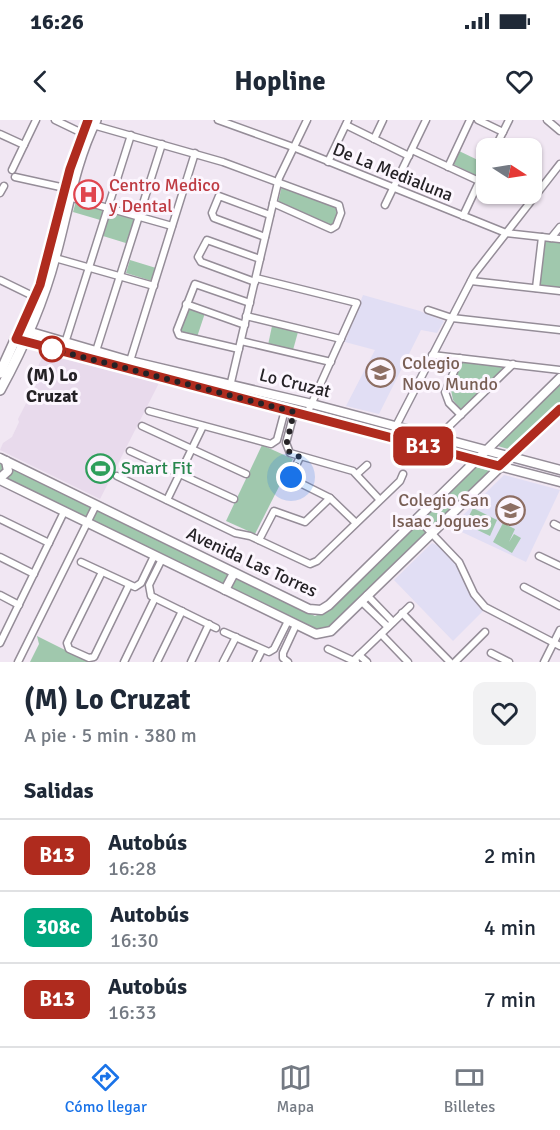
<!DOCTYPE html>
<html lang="es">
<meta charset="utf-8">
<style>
body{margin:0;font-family:Signika,sans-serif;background:#f2f2f3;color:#1f2937;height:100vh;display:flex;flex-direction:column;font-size:22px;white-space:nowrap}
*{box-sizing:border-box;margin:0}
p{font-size:20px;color:#747a83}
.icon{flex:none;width:33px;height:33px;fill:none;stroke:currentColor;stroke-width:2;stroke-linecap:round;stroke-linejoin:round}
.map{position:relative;height:542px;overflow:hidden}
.side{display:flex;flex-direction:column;background:#fff;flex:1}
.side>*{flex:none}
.badge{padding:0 12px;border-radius:9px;font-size:21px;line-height:39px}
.needle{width:39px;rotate:102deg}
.buttons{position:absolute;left:476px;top:18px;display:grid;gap:12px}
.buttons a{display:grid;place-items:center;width:66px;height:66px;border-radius:12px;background:#fff;box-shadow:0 2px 4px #0004;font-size:30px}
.you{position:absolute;width:30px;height:30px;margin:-15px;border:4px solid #fff;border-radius:50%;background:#1a73e8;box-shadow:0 0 0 9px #1a73e833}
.map>.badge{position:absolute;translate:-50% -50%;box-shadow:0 0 0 3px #fff}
h2{padding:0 24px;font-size:22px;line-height:54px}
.round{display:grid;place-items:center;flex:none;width:63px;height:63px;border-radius:12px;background:#f2f2f3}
.head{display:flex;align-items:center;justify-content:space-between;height:102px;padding:0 24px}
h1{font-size:28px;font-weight:700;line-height:45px}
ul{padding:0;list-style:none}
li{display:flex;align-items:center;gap:18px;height:72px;padding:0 24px;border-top:2px solid #e0e1e3}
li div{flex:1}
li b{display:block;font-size:22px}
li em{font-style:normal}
li .badge{min-width:66px;font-weight:700;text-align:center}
.status{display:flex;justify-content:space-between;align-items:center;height:42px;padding:0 30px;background:#fff;direction:ltr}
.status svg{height:16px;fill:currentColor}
header{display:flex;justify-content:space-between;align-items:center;height:78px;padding:0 24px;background:#fff;font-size:27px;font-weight:700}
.dock{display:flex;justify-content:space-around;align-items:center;height:84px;border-top:2px solid #e0e1e3;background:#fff;font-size:16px;color:#747a83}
.dock a{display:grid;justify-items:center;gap:3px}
.dock .on{color:#1a73e8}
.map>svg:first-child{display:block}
.built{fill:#e8daec}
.education{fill:#e1def4}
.green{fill:#a0c8ad}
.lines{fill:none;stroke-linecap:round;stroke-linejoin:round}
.street-casing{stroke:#958d98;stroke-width:9}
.secondary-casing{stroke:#958d98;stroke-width:11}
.primary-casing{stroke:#958d98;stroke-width:12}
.street{stroke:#fff;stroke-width:6}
.secondary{stroke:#fff;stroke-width:8}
.primary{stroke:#fff;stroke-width:9}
.line-casing{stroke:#fff;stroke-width:14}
.line{stroke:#af2b1e;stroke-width:9}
.walk{stroke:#252226;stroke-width:6;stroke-dasharray:0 10.8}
.stop-dot{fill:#fff;stroke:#af2b1e;stroke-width:3}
.labels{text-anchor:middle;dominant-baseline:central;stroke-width:6;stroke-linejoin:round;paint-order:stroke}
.street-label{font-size:18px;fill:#252226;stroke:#fcf6fe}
.health-label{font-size:18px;fill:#be3a42;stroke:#fcf6fe;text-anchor:start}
.education-label{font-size:18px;fill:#785e54;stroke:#fcf6fe;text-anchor:start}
.stop-label{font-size:18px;font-weight:bold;fill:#252226;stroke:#fcf6fe}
.leisure-label{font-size:18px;fill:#27864d;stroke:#fcf6fe;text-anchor:start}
</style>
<div class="status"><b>16:26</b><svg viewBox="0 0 49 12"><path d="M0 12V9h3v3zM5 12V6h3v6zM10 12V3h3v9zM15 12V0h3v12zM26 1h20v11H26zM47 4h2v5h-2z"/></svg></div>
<header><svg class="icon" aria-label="back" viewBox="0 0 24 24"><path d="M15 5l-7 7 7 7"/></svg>Hopline<svg class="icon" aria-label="heart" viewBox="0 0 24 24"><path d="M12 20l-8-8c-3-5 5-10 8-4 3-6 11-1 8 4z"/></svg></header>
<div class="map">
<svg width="560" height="542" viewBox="0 0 560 542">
<rect width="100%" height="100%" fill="#f1e7f3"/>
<!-- built -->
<polygon class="built" points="44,234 159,263 100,379 0,330 3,323 12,317 19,302 18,299 34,268 29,265"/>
<!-- education -->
<g class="education">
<polygon points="363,175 420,191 444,201 437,213 421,210 379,294 346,286 375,230 345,222"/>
<polygon points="504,355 560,370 526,442 451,407"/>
<polygon points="432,423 441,427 458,445 471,475 484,490 453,521 394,460"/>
</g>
<!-- green -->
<g class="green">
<polygon points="457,30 484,43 477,56 451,43"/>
<polygon points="282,65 337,86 339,93 335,105 331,107 278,83"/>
<polygon points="76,81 137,97 129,124 103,116 107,102 73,92"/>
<polygon points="543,120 560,122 560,169 538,166"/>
<polygon points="130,140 156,148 152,161 126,153"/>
<polygon points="188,188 205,193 197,217 180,212"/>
<polygon points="272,206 298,212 293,230 268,225"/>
<polygon points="463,241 508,245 461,290 453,280 450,265"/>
<polygon points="560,261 560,284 512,330 494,325"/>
<polygon points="262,325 293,339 255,414 226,401"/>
<polygon points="0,341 315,496 329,490 476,347 490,351 330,506 318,511 0,357"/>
<polygon points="473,388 497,400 490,416 465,404"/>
<polygon points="503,403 515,409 509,422 514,414 521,418 512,433 493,422"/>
<polygon points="37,516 89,542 30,542 39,524"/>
</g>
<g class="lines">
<defs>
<g id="street">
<polyline points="55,0 82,13"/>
<polyline points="218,0 293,27 506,113 560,119"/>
<polyline points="478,0 503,12"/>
<polyline points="547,0 560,11"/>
<polyline points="93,5 223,42 339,85 341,93 336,106 331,109 273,83"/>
<polyline points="346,5 409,36"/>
<polyline points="0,14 24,25"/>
<polyline points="374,19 383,0"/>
<polyline points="498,23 509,28"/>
<polyline points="495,28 509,0"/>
<polyline points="412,30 479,61"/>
<polyline points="328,42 348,0"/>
<polyline points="448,47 470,0"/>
<polyline points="12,50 36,0"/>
<polyline points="15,57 65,68"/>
<polyline points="0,73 4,66"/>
<polyline points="69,77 172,106"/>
<polyline points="385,85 426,0"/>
<polyline points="463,96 486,47"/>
<polyline points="265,117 214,98 212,93 219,76 270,95"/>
<polyline points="551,118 560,107"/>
<polyline points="55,138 154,166"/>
<polyline points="256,158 357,183 306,296"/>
<polyline points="0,160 37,178"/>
<polyline points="471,161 560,171"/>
<polyline points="255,162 201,142 198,137 207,120 260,139"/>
<polyline points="536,168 542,117"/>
<polyline points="186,184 245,205"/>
<polyline points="428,190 452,198 560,210"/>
<polyline points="246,196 341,219"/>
<polyline points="241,221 331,242"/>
<polyline points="65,223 131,15"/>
<polyline points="239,229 179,215 177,210 195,164 250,183"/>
<polyline points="96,231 162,24"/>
<polyline points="432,235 560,250"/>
<polyline points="460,238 445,272 449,283 461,295"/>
<polyline points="130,241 195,33"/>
<polyline points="228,275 279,58 307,0"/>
<polyline points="149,291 271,324 277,320 285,290"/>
<polyline points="294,293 286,323 290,333 353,351 379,379"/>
<polyline points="142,306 246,354"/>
<polyline points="396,306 475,153 560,44"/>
<polyline points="438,317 513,244"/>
<polyline points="130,331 234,379"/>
<polyline points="300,337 291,356 292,359 330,378 356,403"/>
<polyline points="357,354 367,345"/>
<polyline points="117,356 235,413 250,416 310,444 317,441 400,361 403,354"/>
<polyline points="167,380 203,306"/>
<polyline points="0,399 49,423"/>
<polyline points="418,399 459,442 474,474 485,487 560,526"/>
<polyline points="554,404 560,407"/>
<polyline points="259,420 274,391 305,402 330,378"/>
<polyline points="539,436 560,446"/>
<polyline points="0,437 34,454"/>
<polyline points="162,439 149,465 151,476 216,508"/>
<polyline points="81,442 135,467 141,463 154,436"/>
<polyline points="102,452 67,523 69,529 89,538 94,537 129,465"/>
<polyline points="524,467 560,486"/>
<polyline points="0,475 19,485"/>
<polyline points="367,475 393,502"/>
<polyline points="361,481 388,507"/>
<polyline points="402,493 450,542"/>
<polyline points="224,512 269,532 274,529 288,501"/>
<polyline points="381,514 408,542"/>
<polyline points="0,523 64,392"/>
<polyline points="328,529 356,542"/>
<polyline points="491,533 509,542"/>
<polyline points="359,535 367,542"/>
<polyline points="353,541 410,486"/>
<polyline points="18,542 96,385"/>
<polyline points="124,542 155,478"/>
<polyline points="157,542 182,491"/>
<polyline points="191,542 209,504"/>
<polyline points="223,542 236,517"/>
<polyline points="256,542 262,530"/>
<polyline points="288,542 283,538 283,533 296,505"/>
<polyline points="455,542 485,512"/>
<polyline points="544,542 560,510"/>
</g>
<g id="secondary">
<polyline points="24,210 130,241 312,284 560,350"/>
<polyline points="20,220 560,362"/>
<polyline points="0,338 309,489 321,490 329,485 560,258"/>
<polyline points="0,358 8,351 6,341"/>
<polyline points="0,360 316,514 331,511 560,289"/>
<polyline points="225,470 234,453"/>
</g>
<g id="primary">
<polyline points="75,34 88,0"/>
<polyline points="0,253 40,165 65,71"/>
<path d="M0,270c23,-42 43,-87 55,-133 13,-46 19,-93 41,-137"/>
</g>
</defs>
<!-- street casing -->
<use href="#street" class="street-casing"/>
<!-- secondary casing -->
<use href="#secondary" class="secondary-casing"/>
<!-- primary casing -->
<use href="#primary" class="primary-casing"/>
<!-- street -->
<use href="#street" class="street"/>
<!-- secondary -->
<use href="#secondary" class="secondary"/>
<!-- primary -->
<use href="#primary" class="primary"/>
</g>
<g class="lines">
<defs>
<polyline id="line" points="88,0 70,49 40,165 16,219 499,346 560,289"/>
</defs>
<!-- line casing -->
<use href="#line" class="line-casing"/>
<!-- line -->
<use href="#line" class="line"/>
<!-- walk -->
<polyline class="walk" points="52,229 294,292 286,326 290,333 300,337 291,357"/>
</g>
<!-- icons -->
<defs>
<symbol id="hospital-ring" viewBox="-11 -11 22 22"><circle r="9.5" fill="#fcf6fe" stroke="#e0444e" stroke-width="1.5"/><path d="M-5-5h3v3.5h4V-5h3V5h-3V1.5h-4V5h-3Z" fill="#e0444e"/></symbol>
<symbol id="school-ring" viewBox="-11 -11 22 22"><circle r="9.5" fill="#fcf6fe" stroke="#8d6e63" stroke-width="1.5"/><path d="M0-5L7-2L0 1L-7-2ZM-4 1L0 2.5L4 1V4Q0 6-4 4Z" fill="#8d6e63"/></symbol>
<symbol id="stadium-ring" viewBox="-11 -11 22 22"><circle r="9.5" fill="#fcf6fe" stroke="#2e9e5b" stroke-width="1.5"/><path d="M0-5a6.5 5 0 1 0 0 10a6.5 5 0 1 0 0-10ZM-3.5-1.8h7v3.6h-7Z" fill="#2e9e5b"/></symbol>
</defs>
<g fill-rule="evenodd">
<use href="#hospital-ring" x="72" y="58" width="33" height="33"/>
<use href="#school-ring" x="364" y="236" width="33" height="33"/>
<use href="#stadium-ring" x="84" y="332" width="33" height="33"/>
<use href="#school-ring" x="494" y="374" width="33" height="33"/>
</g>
<!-- markers -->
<circle class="stop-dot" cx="52" cy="229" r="12"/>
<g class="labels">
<!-- street labels -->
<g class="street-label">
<text transform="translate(393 52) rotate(22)">De La Medialuna</text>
<text transform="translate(295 263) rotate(14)">Lo Cruzat</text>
<text transform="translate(252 442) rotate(25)">Avenida Las Torres</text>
</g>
<!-- health labels -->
<g class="health-label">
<text x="109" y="65">Centro Medico<tspan x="109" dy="21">y Dental</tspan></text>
</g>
<!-- education labels -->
<g class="education-label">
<text x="402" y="243">Colegio<tspan x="402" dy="21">Novo Mundo</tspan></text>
<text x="489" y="380" text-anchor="end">Colegio San<tspan x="489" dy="21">Isaac Jogues</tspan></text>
</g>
<!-- stop labels -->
<g class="stop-label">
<text x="52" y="255">(M) Lo<tspan x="52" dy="21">Cruzat</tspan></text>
</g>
<!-- leisure labels -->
<g class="leisure-label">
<text x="121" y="348">Smart Fit</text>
</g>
</g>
</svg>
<div class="buttons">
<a><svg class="needle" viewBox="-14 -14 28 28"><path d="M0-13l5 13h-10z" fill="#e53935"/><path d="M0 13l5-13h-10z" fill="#747a83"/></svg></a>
</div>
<div class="you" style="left:291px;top:357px"></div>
<b class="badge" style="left:423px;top:326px;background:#af2b1e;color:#fff">B13</b>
</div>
<section class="side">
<div class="head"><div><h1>(M) Lo Cruzat</h1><p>A pie · 5 min · 380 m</p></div><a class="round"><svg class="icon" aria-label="heart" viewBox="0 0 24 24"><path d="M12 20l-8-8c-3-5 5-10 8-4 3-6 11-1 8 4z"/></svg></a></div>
<h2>Salidas</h2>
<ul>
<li><span class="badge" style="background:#af2b1e;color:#fff">B13</span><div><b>Autobús</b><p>16:28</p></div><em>2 min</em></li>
<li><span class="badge" style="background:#00a77e;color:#fff">308c</span><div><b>Autobús</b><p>16:30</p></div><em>4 min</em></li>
<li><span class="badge" style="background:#af2b1e;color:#fff">B13</span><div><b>Autobús</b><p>16:33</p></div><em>7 min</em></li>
</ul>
</section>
<nav class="dock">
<a class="on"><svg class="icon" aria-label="directions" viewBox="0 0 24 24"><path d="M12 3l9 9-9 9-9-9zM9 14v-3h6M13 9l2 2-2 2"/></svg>Cómo llegar</a>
<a><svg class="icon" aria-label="map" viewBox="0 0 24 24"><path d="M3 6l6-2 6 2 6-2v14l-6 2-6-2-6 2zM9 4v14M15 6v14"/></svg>Mapa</a>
<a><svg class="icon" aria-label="tickets" viewBox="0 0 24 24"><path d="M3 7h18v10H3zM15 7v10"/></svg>Billetes</a>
</nav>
